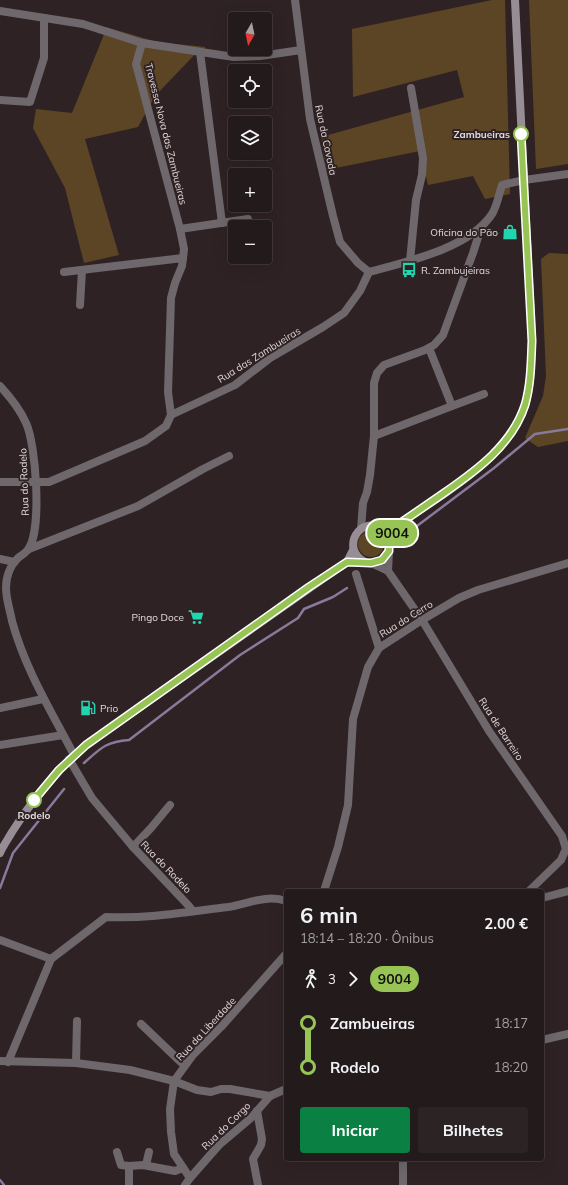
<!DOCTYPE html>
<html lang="pt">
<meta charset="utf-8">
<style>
body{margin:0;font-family:Mulish,sans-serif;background:#2b2324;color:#f1f3f6;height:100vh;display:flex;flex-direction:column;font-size:15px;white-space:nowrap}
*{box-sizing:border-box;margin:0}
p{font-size:13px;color:#a3a1a3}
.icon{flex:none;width:22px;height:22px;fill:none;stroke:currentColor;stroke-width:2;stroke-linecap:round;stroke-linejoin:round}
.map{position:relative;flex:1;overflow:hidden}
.details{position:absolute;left:284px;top:889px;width:260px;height:272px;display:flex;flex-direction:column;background:#231a1b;border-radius:4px;box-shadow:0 4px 16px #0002,0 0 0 1px #40383a}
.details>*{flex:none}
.badge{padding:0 8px;border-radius:13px;font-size:14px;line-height:26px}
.needle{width:26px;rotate:189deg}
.tools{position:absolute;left:228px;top:12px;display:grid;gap:8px}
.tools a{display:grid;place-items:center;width:44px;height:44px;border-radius:4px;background:#231a1b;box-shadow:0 4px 16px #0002,0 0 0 1px #40383a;font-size:20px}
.map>.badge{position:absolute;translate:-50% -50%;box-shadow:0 0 0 2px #fff}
.legs{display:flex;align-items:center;gap:6px;height:44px;padding:0 16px;font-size:13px}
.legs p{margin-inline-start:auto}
.overview{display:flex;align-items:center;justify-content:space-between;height:68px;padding:0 16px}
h1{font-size:22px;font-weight:700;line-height:30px}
.button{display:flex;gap:8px;margin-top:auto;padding:8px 16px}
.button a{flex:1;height:46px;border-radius:4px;background:#0b8043;color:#fff;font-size:16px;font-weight:700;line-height:46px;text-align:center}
.button a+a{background:#2b2324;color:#f1f3f6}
ul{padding:0 16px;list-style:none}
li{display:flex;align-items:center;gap:14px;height:44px;font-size:15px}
li i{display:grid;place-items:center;width:6px;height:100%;margin:0 5px;background:currentColor}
li i::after{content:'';width:10px;height:10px;margin:-5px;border:3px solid;border-radius:50%;background:#231a1b}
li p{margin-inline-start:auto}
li:first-child i{background:linear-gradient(#0000 50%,currentColor 0)}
li:last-child i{background:linear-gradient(currentColor 50%,#0000 0)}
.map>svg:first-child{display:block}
.green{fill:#5c4525}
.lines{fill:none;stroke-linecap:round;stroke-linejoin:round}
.stream{stroke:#897a9b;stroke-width:2.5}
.minor{stroke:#6e686c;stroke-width:8}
.tertiary{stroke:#6e686c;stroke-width:8}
.secondary{stroke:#978e95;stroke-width:8}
.line-1-casing{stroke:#fff;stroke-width:9}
.line-1{stroke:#98c455;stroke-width:6}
.stop-1-dot{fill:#fff;stroke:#98c455;stroke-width:2}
.labels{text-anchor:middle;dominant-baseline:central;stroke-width:4;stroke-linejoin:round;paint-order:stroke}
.street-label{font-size:10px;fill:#e1d8d9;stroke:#2f2224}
.stop-label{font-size:10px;font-weight:bold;fill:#e1d8d9;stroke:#2f2224;text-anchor:end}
.poi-label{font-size:10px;fill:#e1d8d9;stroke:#2f2224;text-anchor:end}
</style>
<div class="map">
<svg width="568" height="1185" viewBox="0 0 568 1185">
<rect width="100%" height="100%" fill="#2f2224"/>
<!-- green -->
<g class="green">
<polygon points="492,0 505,0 510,194 485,199 473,176 428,185 420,151 326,170 321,137 464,97 457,70 353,97 352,29"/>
<polygon points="529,0 568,0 568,164 536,169"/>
<polygon points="106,27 157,42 205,47 205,49 201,48 155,96 138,127 85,139 119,255 84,263 65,188 33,128 36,109 72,113 103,37"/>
<polygon points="549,253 568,254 568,441 538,447 525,438 543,396 546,376 541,259"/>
<circle cx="371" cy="544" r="13"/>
</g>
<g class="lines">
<!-- stream -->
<g class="stream">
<polyline points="405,535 494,468 535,434 568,429"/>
<path d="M84,763c17,-15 21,-21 45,-23l111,-85 58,-37 6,-9 29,-12 14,-9"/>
<polyline points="0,888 13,853 64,789"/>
<polyline points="0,1180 4,1185"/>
</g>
<!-- minor -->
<g class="minor">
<polyline points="295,0 310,119 333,216 340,242 358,263 369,272"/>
<polyline points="0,11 83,24 142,43 234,57 260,56 301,50"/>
<polyline points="142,43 136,64 180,229 184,249 183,258 182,266 175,283 171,298 168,392 171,415"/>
<polyline points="200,52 222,223"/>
<polyline points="0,100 30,102 44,58 44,18"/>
<polyline points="180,229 248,219"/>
<polyline points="410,261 416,200 422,175 423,158 411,88"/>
<polyline points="64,272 183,258"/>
<path d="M369,272c37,-10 101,-24 123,-58 5,-8 7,-20 10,-29l22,-5"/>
<polyline points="80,305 82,270"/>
<path d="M0,386c11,12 20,23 26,37 10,21 16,105 3,125 -2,4 -7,7 -11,10 -8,8 -12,19 -12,30 0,11 4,22 6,33 13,48 39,90 62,134"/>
<polyline points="452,406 484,394"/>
<polyline points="374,436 452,406 429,348"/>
<polyline points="0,482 49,482 145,441 166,426 171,415 235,385 270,358 323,327 344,313 360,291 369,272"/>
<polyline points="361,529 363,503 367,492 370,475 374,436 374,383 377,373 384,365 425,350 434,345 443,335 473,253 481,228"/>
<polyline points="29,549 138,506 203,469 229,456"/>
<polyline points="0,559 14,562"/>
<polyline points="371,563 388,571 422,620 489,731 562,836 566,849 561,860 529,891"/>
<polyline points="388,571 389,551"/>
<polyline points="356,574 379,648"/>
<polyline points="0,708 43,699"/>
<polyline points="0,745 63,735"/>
<polyline points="69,759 92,798 133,847 188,905 193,911"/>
<polyline points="133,847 151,828 170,805"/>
<polyline points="324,891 338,847 348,805 353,719 368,667 379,648 422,620 459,598 478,590 568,563"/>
<polyline points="542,898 568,891"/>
<polyline points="0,940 51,959"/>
<polyline points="141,1024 184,1065"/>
<polyline points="542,1040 568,1034"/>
<polyline points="0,1061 76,1063 130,1070 174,1081 197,1090 211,1092 221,1089 230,1089 270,1096"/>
<path d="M8,1062l43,-103 55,-42c42,2 81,-5 122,-10 19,-3 39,-13 58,-6"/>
<polyline points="76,1063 77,1021"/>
<polyline points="257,1111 262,1139 261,1145 253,1159 258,1185"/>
<polyline points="117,1152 121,1165 129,1166"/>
<polyline points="403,1159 403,1185"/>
<polyline points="146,1165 149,1152"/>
<polyline points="190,1178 174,1154 171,1132 170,1109 174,1081 193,1055 221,1027 286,954"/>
<polyline points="129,1185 129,1166 143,1165 175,1171 183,1168"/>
<polyline points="185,1185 190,1178 219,1145 251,1118 270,1096 286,1089"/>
</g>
<!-- tertiary -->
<polyline class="tertiary" points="524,180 568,174"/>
<!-- secondary -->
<g class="secondary">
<path d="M383,530l13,-4c45,-31 111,-66 129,-121 6,-21 6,-42 7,-64l-17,-341"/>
<path d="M347,562c11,0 27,4 36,-3 5,-5 7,-11 6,-17 0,-5 -3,-10 -8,-13 -20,-14 -42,19 -16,33"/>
<path d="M0,853c3,-7 8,-14 12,-21 20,-32 45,-62 74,-87l261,-183 6,-12"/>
</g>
</g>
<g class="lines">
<defs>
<path id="line-1" d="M34,800l25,-30 27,-25 223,-158 38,-25 24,1 11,-3 7,-9v-12l7,-13c16,-11 32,-22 48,-33 33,-23 68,-48 81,-88 6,-21 6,-42 7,-64l-11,-207"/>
</defs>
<!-- line-1 casing -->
<use href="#line-1" class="line-1-casing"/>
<!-- line-1 -->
<use href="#line-1" class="line-1"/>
</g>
<!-- icons -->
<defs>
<symbol id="shop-bare" viewBox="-9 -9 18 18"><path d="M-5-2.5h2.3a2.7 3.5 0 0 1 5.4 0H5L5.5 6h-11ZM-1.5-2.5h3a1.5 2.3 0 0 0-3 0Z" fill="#21d5af" stroke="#2f2224" stroke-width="2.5" paint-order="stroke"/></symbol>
<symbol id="bus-bare" viewBox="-9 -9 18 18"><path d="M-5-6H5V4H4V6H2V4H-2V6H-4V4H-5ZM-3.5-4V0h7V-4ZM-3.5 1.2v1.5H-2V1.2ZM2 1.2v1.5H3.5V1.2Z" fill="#21d5af" stroke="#2f2224" stroke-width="2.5" paint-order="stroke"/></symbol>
<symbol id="supermarket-bare" viewBox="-9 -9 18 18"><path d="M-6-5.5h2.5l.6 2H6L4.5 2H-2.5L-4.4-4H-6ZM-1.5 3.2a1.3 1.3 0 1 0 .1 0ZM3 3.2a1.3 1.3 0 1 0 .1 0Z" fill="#21d5af" stroke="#2f2224" stroke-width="2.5" paint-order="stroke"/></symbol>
<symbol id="fuel-bare" viewBox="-9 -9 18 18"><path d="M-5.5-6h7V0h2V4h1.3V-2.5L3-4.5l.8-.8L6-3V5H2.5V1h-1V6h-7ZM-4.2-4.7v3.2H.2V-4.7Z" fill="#21d5af" stroke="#2f2224" stroke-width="2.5" paint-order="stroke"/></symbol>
</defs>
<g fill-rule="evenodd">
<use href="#shop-bare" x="499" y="221" width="22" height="22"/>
<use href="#bus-bare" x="398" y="259" width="22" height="22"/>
<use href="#supermarket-bare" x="185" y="606" width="22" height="22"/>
<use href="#fuel-bare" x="77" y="697" width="22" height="22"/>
</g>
<!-- markers -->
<g class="stop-1-dot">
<circle cx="521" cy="134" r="7"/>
<circle cx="34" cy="800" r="7"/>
</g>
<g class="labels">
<!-- street labels -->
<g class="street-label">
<text transform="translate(166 134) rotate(76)">Travessa Nova das Zambueiras</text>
<text transform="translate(326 140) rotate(78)">Rua da Cavada</text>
<text transform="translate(259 355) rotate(-32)">Rua das Zambueiras</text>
<text transform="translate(24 482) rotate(-92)">Rua do Rodelo</text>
<text transform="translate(406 619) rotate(-32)">Rua do Cerro</text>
<text transform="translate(501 729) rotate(57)">Rua de Barreiro</text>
<text transform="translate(166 867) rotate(46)">Rua do Rodelo</text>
<text transform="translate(206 1029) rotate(-47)">Rua da Liberdade</text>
<text transform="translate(226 1126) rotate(-44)">Rua do Corgo</text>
</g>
<!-- stop labels -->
<g class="stop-label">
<text x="510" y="134">Zambueiras</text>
<text x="34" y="815" text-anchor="middle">Rodelo</text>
</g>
<!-- poi labels -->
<g class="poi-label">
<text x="498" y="232">Oficina do Pão</text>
<text x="421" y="270" text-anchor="start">R. Zambujeiras</text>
<text x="184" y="617">Pingo Doce</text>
<text x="100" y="708" text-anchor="start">Prio</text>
</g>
</g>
</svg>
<div class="tools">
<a><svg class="needle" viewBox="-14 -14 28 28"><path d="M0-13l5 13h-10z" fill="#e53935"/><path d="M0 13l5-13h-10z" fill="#a3a1a3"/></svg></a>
<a><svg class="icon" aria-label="locate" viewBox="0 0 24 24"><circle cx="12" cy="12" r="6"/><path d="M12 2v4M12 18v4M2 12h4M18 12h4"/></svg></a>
<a><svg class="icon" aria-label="layers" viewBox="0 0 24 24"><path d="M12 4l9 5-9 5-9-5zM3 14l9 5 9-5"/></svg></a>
<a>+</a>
<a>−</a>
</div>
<b class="badge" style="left:392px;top:533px;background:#98c455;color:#111">9004</b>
<section class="details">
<div class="overview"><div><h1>6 min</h1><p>18:14 – 18:20 · Ônibus</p></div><b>2.00 €</b></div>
<div class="legs"><svg class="icon" aria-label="walk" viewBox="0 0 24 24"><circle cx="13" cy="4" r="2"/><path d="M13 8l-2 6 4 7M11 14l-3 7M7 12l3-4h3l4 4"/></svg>3<svg class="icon" aria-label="forward" viewBox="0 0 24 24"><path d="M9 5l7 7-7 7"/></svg><b class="badge" style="background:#98c455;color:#111">9004</b></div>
<ul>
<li><i style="color:#98c455"></i><b>Zambueiras</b><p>18:17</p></li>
<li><i style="color:#98c455"></i><b>Rodelo</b><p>18:20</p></li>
</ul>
<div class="button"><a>Iniciar</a><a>Bilhetes</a></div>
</section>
</div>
